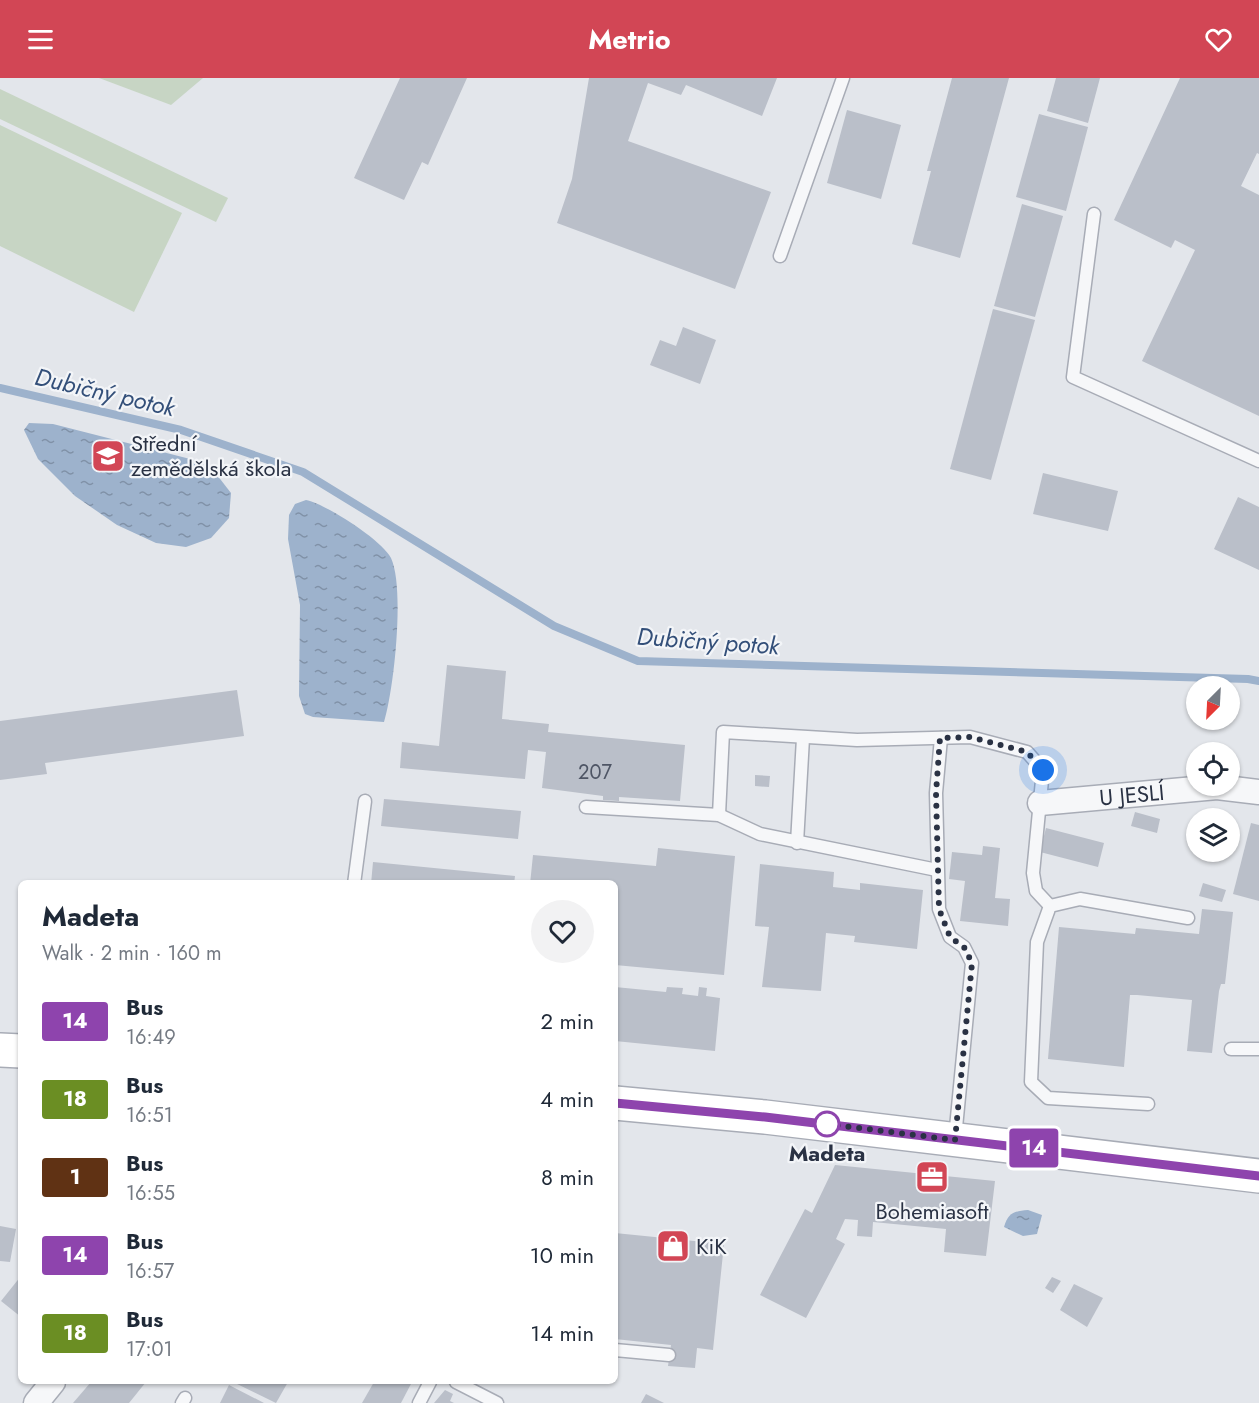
<!DOCTYPE html>
<meta charset="utf-8">
<style>
body{margin:0;font-family:Jost,sans-serif;background:#f2f2f3;color:#1f2937;height:100vh;display:flex;flex-direction:column;font-size:22px;white-space:nowrap}
*{box-sizing:border-box;margin:0}
p{font-size:20px;color:#747a83}
.icon{flex:none;width:33px;height:33px;fill:none;stroke:currentColor;stroke-width:2;stroke-linecap:round;stroke-linejoin:round}
.map{position:relative;flex:1;overflow:hidden}
.drawer{position:absolute;left:18px;top:802px;width:600px;height:504px;display:flex;flex-direction:column;background:#fff;border-radius:9px;box-shadow:0 2px 4px #0004}
.drawer>*{flex:none}
.badge{padding:0 12px;border-radius:4px;font-size:21px;line-height:39px}
.needle{width:39px;rotate:204deg}
.tools{position:absolute;left:1186px;top:598px;display:grid;gap:12px}
.tools a{display:grid;place-items:center;width:54px;height:54px;border-radius:50%;background:#fff;box-shadow:0 2px 4px #0004;font-size:30px}
.you{position:absolute;width:30px;height:30px;margin:-15px;border:4px solid #fff;border-radius:50%;background:#1a73e8;box-shadow:0 0 0 9px #1a73e833}
.map>.badge{position:absolute;translate:-50% -50%;box-shadow:0 0 0 3px #fff}
.round{display:grid;place-items:center;flex:none;width:63px;height:63px;border-radius:32px;background:#f2f2f3}
.summary{display:flex;align-items:center;justify-content:space-between;height:102px;padding:0 24px}
h1{font-size:28px;font-weight:700;line-height:45px}
ul{padding:0;list-style:none}
li{display:flex;align-items:center;gap:18px;height:78px;padding:0 24px}
li div{flex:1}
li b{display:block;font-size:22px}
li em{font-style:normal}
li .badge{min-width:66px;font-weight:700;text-align:center}
header{display:flex;justify-content:space-between;align-items:center;height:78px;padding:0 24px;background:#d24655;color:#fff;font-size:27px;font-weight:700}
.map>svg:first-child{display:block}
.green{fill:#c7d5c4}
.water{fill:url(#water-ripples)}
.lines{fill:none;stroke-linecap:round;stroke-linejoin:round}
.stream{stroke:#9db2cc;stroke-width:8}
.building{fill:#babfc9}
.service-casing{stroke:#a8acb6;stroke-width:15}
.minor-casing{stroke:#a8acb6;stroke-width:27}
.secondary-casing{stroke:#a8acb6;stroke-width:36}
.service{stroke:#f6f7f9;stroke-width:12}
.minor{stroke:#f6f7f9;stroke-width:24}
.secondary{stroke:#fff;stroke-width:33}
.line-casing{stroke:#fff;stroke-width:14}
.line{stroke:#8e44ad;stroke-width:9}
.walk{stroke:#2a3244;stroke-width:6;stroke-dasharray:0 10.8}
.stop-dot{fill:#fff;stroke:#8e44ad;stroke-width:3}
.labels{text-anchor:middle;dominant-baseline:central;stroke-width:4.5;stroke-linejoin:round;paint-order:stroke}
.number-label{font-size:20px;fill:#4e5565}
.poi-label{font-size:22px;fill:#2a3244;stroke:#f3f5f8;text-anchor:start}
.street-label{font-size:22px;fill:#2a3244;stroke:#f3f5f8}
.stop-label{font-size:22px;font-weight:bold;fill:#2a3244;stroke:#f3f5f8}
.water-label{font-size:24px;font-style:italic;fill:#334f79;stroke:#f3f5f8}
</style>
<header><svg class="icon" aria-label="menu" viewBox="0 0 24 24"><path d="M4 6h16M4 12h16M4 18h16"/></svg>Metrio<svg class="icon" aria-label="heart" viewBox="0 0 24 24"><path d="M12 20l-8-8c-3-5 5-10 8-4 3-6 11-1 8 4z"/></svg></header>
<div class="map">
<svg width="1259" height="1325" viewBox="0 0 1259 1325">
<defs>
<pattern id="water-ripples" width="26" height="14" patternUnits="userSpaceOnUse" patternTransform="scale(1.5)"><rect width="26" height="14" fill="#9db2cc"/><path d="M2 4q2-2 4 0t4 0M15 11q2-2 4 0t4 0" fill="none" stroke="#8091a7"/></pattern>
</defs>
<rect width="100%" height="100%" fill="#e3e6eb"/>
<!-- green -->
<g class="green">
<polygon points="99,0 203,0 171,27"/>
<polygon points="0,11 228,120 216,144 0,41"/>
<polygon points="0,47 182,135 134,234 0,168"/>
</g>
<!-- water -->
<g class="water">
<polygon points="29,345 53,346 198,383 217,397 231,415 229,440 211,460 186,469 156,465 117,447 75,418 38,381 24,352"/>
<path d="M306,422c20,4 76,40 85,58 14,30 3,132 -7,164l-71,-5 -8,-3 -6,-18 1,-91 -12,-66 1,-24 6,-11z"/>
<path d="M1028,1132l14,5 -5,19 -14,2 -19,-9c4,-14 10,-16 24,-17z"/>
</g>
<g class="lines">
<!-- stream -->
<polyline class="stream" points="0,310 181,352 303,394 554,548 638,583 1248,601 1259,603"/>
</g>
<!-- building -->
<g class="building">
<polygon points="400,0 467,0 428,87 422,84 404,122 354,100"/>
<polygon points="589,0 777,0 762,38 686,7 681,17 648,5 628,63 771,114 735,211 557,145 572,101"/>
<polygon points="952,0 1009,0 960,180 912,166 931,93 927,93"/>
<polygon points="1056,0 1100,0 1088,45 1047,33"/>
<polygon points="1180,0 1259,0 1259,76 1257,75 1241,108 1259,117 1259,338 1142,283 1195,172 1175,162 1171,170 1114,142"/>
<polygon points="847,32 901,47 881,121 827,105"/>
<polygon points="1039,36 1088,49 1066,133 1016,119"/>
<polygon points="1022,126 1063,138 1035,239 994,228"/>
<polygon points="993,231 1035,242 991,402 950,391"/>
<polygon points="683,249 716,262 700,306 650,287 660,262 676,268"/>
<polygon points="1043,395 1118,413 1108,453 1033,436"/>
<polygon points="1238,419 1259,429 1259,492 1214,471"/>
<polygon points="447,587 506,593 502,641 549,646 548,654 685,667 680,723 619,719 619,723 603,722 603,718 542,710 546,674 528,672 525,701 400,690 402,664 439,668"/>
<polygon points="237,612 244,658 45,685 47,696 0,702 0,643"/>
<polygon points="755,697 770,698 769,709 755,708"/>
<polygon points="384,721 521,733 518,761 381,748"/>
<polygon points="1135,734 1160,741 1157,755 1131,748"/>
<polygon points="1251,745 1259,747 1259,823 1233,816"/>
<polygon points="1046,750 1104,765 1098,789 1040,774"/>
<polygon points="983,768 1000,770 995,820 1010,821 1008,848 960,843 965,803 949,801 952,774 982,777"/>
<polygon points="658,770 735,778 724,897 615,887 615,806 530,806 533,777 656,788"/>
<polygon points="373,784 515,798 514,806 371,806"/>
<polygon points="760,786 834,794 833,809 860,812 860,805 923,812 917,871 854,864 855,858 826,855 821,913 762,909 769,849 755,848"/>
<polygon points="1203,805 1226,812 1222,824 1199,818"/>
<polygon points="1202,831 1233,834 1225,906 1221,906 1219,913 1212,975 1187,973 1192,922 1137,917 1130,917 1124,989 1048,981 1059,849 1135,856 1136,850 1199,856"/>
<polygon points="615,909 666,914 667,909 683,910 682,916 698,918 699,909 707,910 706,918 720,920 715,973 615,963"/>
<polygon points="835,1087 995,1103 986,1178 944,1174 946,1151 873,1144 872,1159 857,1158 858,1142 845,1141 836,1161 845,1166 806,1240 760,1217 805,1131 812,1135"/>
<polygon points="0,1148 16,1151 10,1184 0,1183"/>
<polygon points="615,1155 724,1166 713,1272 697,1270 695,1290 668,1288 671,1267 615,1261"/>
<polygon points="21,1198 21,1239 1,1223"/>
<polygon points="1052,1199 1061,1203 1053,1215 1045,1210"/>
<polygon points="1074,1206 1103,1220 1087,1249 1060,1232"/>
<polygon points="91,1304 146,1304 129,1325 73,1325"/>
<polygon points="233,1304 288,1304 276,1325"/>
<polygon points="374,1304 412,1304 401,1325 362,1325"/>
<polygon points="229,1307 264,1325 220,1325"/>
<polygon points="445,1312 453,1316 450,1323 454,1325 434,1325"/>
<polygon points="646,1316 664,1325 641,1325"/>
</g>
<g class="lines">
<defs>
<g id="service">
<polyline points="1094,136 1073,299 1259,383"/>
<polyline points="780,178 843,0"/>
<polyline points="941,660 936,715 939,831 950,859 964,869 972,885 955,1060"/>
<polyline points="586,729 719,737 760,756 937,792"/>
<polyline points="719,737 723,654 857,662 970,659 1027,674 1043,692 1033,795 1036,813 1050,828"/>
<polyline points="797,765 803,660"/>
<polyline points="354,806 365,723"/>
<polyline points="1231,971 1259,971"/>
<polyline points="1148,1026 1048,1020 1031,1004 1037,864 1050,828 1080,821 1188,840"/>
<polyline points="615,1272 669,1277"/>
<polyline points="456,1304 497,1325"/>
<polyline points="182,1325 185,1320"/>
<polyline points="419,1325 430,1304"/>
</g>
<g id="minor">
<path id="s1" d="M1040,725l177,-16 42,5"/>
<polyline points="36,1325 53,1304"/>
</g>
<g id="secondary">
<polyline points="0,972 21,973"/>
<polyline points="615,1025 765,1039 1259,1098"/>
</g>
</defs>
<!-- service casing -->
<use href="#service" class="service-casing"/>
<!-- minor casing -->
<use href="#minor" class="minor-casing"/>
<!-- secondary casing -->
<use href="#secondary" class="secondary-casing"/>
<!-- service -->
<use href="#service" class="service"/>
<!-- minor -->
<use href="#minor" class="minor"/>
<!-- secondary -->
<use href="#secondary" class="secondary"/>
</g>
<g class="lines">
<defs>
<polyline id="line" points="615,1025 765,1039 1259,1098"/>
</defs>
<!-- line casing -->
<use href="#line" class="line-casing"/>
<!-- line -->
<use href="#line" class="line"/>
<!-- walk -->
<polyline class="walk" points="827,1046 955,1062 972,885 964,869 950,859 939,831 936,715 940,660 970,659 1027,674 1043,692"/>
</g>
<!-- icons -->
<defs>
<symbol id="school-square" viewBox="-11 -11 22 22"><rect x="-9" y="-9" width="18" height="18" rx="4" fill="#d24655" stroke="#f3f5f8"/><path d="M0-5L7-2L0 1L-7-2ZM-4 1L0 2.5L4 1V4Q0 6-4 4Z" fill="#fff"/></symbol>
<symbol id="office-square" viewBox="-11 -11 22 22"><rect x="-9" y="-9" width="18" height="18" rx="4" fill="#d24655" stroke="#f3f5f8"/><path d="M-6-3h4V-5.5h4V-3h4V5H-6ZM-1-4.5V-3h2v-1.5ZM-6 0V1H6V0Z" fill="#fff"/></symbol>
<symbol id="shop-square" viewBox="-11 -11 22 22"><rect x="-9" y="-9" width="18" height="18" rx="4" fill="#d24655" stroke="#f3f5f8"/><path d="M-5-2.5h2.3a2.7 3.5 0 0 1 5.4 0H5L5.5 6h-11ZM-1.5-2.5h3a1.5 2.3 0 0 0-3 0Z" fill="#fff"/></symbol>
</defs>
<g fill-rule="evenodd">
<use href="#school-square" x="89" y="359" width="38" height="38"/>
<use href="#office-square" x="913" y="1080" width="38" height="38"/>
<use href="#shop-square" x="654" y="1149" width="38" height="38"/>
</g>
<!-- markers -->
<circle class="stop-dot" cx="827" cy="1046" r="12"/>
<g class="labels">
<!-- number labels -->
<g class="number-label">
<text x="595" y="694">207</text>
</g>
<!-- poi labels -->
<g class="poi-label">
<text x="131" y="365">Střední<tspan x="131" dy="25">zemědělská škola</tspan></text>
<text x="932" y="1133" text-anchor="middle">Bohemiasoft</text>
<text x="696" y="1168">KiK</text>
</g>
<!-- street labels -->
<g class="street-label">
<text stroke="none"><textPath href="#s1" startOffset="92">U JESLÍ</textPath></text>
</g>
<!-- stop labels -->
<g class="stop-label">
<text x="827" y="1075">Madeta</text>
</g>
<!-- water labels -->
<g class="water-label">
<text transform="translate(105 314) rotate(13)">Dubičný potok</text>
<text transform="translate(708 563) rotate(4)">Dubičný potok</text>
</g>
</g>
</svg>
<div class="tools">
<a><svg class="needle" viewBox="-14 -14 28 28"><path d="M0-13l5 13h-10z" fill="#e53935"/><path d="M0 13l5-13h-10z" fill="#747a83"/></svg></a>
<a><svg class="icon" aria-label="locate" viewBox="0 0 24 24"><circle cx="12" cy="12" r="6"/><path d="M12 2v4M12 18v4M2 12h4M18 12h4"/></svg></a>
<a><svg class="icon" aria-label="layers" viewBox="0 0 24 24"><path d="M12 4l9 5-9 5-9-5zM3 14l9 5 9-5"/></svg></a>
</div>
<div class="you" style="left:1043px;top:692px"></div>
<b class="badge" style="left:1034px;top:1070px;background:#8e44ad;color:#fff">14</b>
<section class="drawer">
<div class="summary"><div><h1>Madeta</h1><p>Walk · 2 min · 160 m</p></div><a class="round"><svg class="icon" aria-label="heart" viewBox="0 0 24 24"><path d="M12 20l-8-8c-3-5 5-10 8-4 3-6 11-1 8 4z"/></svg></a></div>
<ul>
<li><span class="badge" style="background:#8e44ad;color:#fff">14</span><div><b>Bus</b><p>16:49</p></div><em>2 min</em></li>
<li><span class="badge" style="background:#6b8e23;color:#fff">18</span><div><b>Bus</b><p>16:51</p></div><em>4 min</em></li>
<li><span class="badge" style="background:#603214;color:#fff">1</span><div><b>Bus</b><p>16:55</p></div><em>8 min</em></li>
<li><span class="badge" style="background:#8e44ad;color:#fff">14</span><div><b>Bus</b><p>16:57</p></div><em>10 min</em></li>
<li><span class="badge" style="background:#6b8e23;color:#fff">18</span><div><b>Bus</b><p>17:01</p></div><em>14 min</em></li>
</ul>
</section>
</div>
